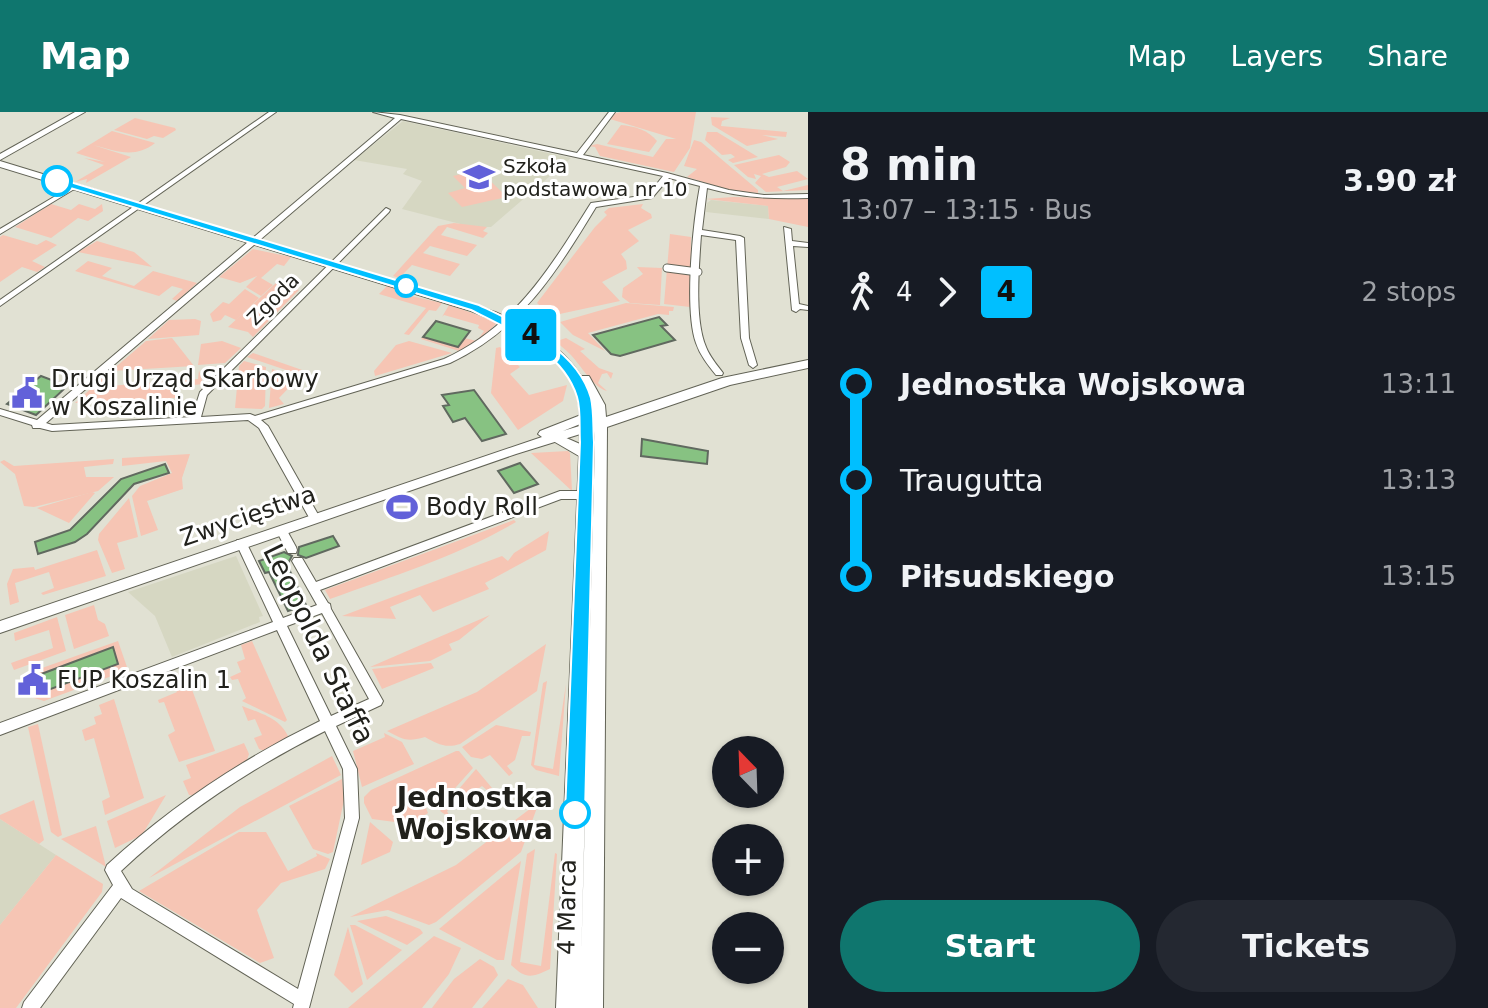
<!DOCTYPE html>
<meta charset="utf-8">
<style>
body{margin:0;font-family:"DejaVu Sans",sans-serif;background:#242831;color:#f1f3f6;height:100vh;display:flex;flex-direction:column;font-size:30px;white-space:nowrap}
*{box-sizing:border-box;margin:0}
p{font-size:26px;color:#9ea1a6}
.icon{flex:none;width:44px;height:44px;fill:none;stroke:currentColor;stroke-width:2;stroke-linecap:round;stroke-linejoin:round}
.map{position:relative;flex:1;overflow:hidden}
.panel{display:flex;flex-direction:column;background:#171b24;width:680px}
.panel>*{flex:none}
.badge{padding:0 16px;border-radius:6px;font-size:28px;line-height:52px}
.needle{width:52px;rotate:337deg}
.tools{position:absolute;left:712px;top:624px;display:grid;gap:16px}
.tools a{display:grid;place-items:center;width:72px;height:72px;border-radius:50%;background:#171b24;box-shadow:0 2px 6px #0004;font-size:40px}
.map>.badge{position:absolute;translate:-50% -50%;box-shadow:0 0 0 4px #fff}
.legs{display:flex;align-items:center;gap:12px;height:88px;padding:0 32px;font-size:26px}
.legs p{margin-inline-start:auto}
.overview{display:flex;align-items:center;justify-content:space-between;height:136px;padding:0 32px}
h1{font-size:44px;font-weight:800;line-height:60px}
.primary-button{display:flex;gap:16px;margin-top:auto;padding:16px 32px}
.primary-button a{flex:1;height:92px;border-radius:48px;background:#0f766e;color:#fff;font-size:32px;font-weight:800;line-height:92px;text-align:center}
.primary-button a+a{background:#242831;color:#f1f3f6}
ul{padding:0 32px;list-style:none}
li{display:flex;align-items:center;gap:28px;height:96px;font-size:30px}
li i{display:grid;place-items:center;width:12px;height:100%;margin:0 10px;background:currentColor}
li i::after{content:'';width:20px;height:20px;margin:-10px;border:6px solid;border-radius:50%;background:#171b24}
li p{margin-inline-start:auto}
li:first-child i{background:linear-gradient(#0000 50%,currentColor 0)}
li:last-child i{background:linear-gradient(currentColor 50%,#0000 0)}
header{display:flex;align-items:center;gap:48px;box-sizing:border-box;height:112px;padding:0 40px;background:#0f766e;color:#fff}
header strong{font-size:38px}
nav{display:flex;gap:44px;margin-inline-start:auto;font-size:28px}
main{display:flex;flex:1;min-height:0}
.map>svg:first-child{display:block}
.built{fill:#d6d7c2}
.green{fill:#f6c5b4}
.building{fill:#87c282;stroke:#60695f;stroke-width:2}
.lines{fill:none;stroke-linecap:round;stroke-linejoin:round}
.pedestrian-casing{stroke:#626356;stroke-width:9}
.minor-casing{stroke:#626356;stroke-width:2}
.tertiary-casing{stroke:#626356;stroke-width:2}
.secondary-casing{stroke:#626356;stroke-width:2}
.pedestrian{stroke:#fff;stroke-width:7}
.minor{fill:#fff;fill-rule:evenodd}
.tertiary{fill:#fff;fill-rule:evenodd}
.secondary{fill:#fff;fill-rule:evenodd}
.line-1{fill:#00bfff;stroke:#fff;stroke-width:2}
.stop-1-dot{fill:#fff;stroke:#00bfff;stroke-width:4}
.labels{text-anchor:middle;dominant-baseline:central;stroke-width:6;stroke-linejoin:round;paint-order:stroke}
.far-poi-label{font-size:20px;fill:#21211c;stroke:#fff;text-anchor:start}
.far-street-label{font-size:20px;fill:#21211c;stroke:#fff}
.poi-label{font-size:24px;fill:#21211c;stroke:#fff;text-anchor:start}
.street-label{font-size:24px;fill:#21211c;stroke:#fff}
.near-street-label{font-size:28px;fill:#21211c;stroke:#fff}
.near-stop-label{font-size:28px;font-weight:bold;fill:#21211c;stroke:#fff;text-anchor:end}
</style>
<header>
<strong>Map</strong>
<nav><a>Map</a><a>Layers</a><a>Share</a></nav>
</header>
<main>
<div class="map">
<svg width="808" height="896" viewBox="0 0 808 896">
<rect width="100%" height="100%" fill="#e1e1d3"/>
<!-- built -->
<g class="built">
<polygon points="403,9 571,46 491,115 472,115 402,97 422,69 403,62 407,57 354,48"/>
<polygon points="711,88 768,94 769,107 706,100 707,91"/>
<polygon points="236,444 263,504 259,505 260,510 172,545 155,504 128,480"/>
<polygon points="0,707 56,743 0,813"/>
</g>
<!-- green -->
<g class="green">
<polygon points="621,0 696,0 690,36 674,60 600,44 595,35 589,34 597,32 653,45 666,27 676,27 610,7 613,2"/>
<polygon points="711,5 730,6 722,9 721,14 787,20 786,25 762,23 778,27 747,34 712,13"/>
<polygon points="135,6 175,16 176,18 163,26 154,24 147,27 114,18"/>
<path d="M621,13c13,1 27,5 36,16l-8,11 -42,-8z"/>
<path d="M112,19l43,12c-20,16 -39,8 -62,2l38,12 -45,26 1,-4 -12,3 29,-17 -20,-7 21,4 -29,-9z"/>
<polygon points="707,20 717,20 758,45 733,51 728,48 735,45 731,42 722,43 705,28"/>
<polygon points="694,28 701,30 758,78 758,81 733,79 687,65 697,57 684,54"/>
<polygon points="779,43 790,50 786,55 762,62 769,65 797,59 808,67 777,75 783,79 808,73 808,78 766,80 755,71 761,64 754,62 756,67 748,65 734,53"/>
<polygon points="479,58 507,85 462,95 448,81 465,76 453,64"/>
<polygon points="733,85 808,87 808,115 769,107 768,94 706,87"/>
<polygon points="51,92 71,98 79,92 95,97 102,92 103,99 88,109 78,106 51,126 15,115"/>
<polygon points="643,92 641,96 651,102 652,106 628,118 639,129 621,142 626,149 627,157 602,170 620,189 555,203 550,203 537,191 595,115 607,103 604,100 609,96"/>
<polygon points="454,111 487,115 483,119 488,121 483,126 447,115 441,123 477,133 467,144 430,134 423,141 460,152 450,164 412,153 399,166 393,164 438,114"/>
<polygon points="670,122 691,125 690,195 664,192"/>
<polygon points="3,123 37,133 46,128 57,133 32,149 45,155 37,160 22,155 0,170 0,125"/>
<polygon points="97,129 134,140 152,155 78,140"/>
<polygon points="253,137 291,145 284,154 277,152 261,166 273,173 261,184 246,175 257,164 240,171 219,165"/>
<polygon points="88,149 112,156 102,164 134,174 153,159 197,171 177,189 172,187 183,177 172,174 159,184 75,159"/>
<polygon points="637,155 662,156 660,193 630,191 622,185 623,176 643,162"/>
<polygon points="276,171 299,178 253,225 248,220 228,215"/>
<polygon points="387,174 400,178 398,181 442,191 436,199 429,198 409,223 404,222 426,196 379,182"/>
<polygon points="245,177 259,186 236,208 225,203 221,208 213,210 210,202 223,190 229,192"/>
<polygon points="626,191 674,195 673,199 669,199 669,203 658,202 588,221 605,239 573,223 560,210"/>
<polygon points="449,193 495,209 496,212 477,230 459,239 421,227 423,225 457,235 464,226 477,229 484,219 478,216 479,213 444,203 442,205"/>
<path d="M527,204l33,24 6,-2 19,11 -5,2 19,17 14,5 -2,6 -4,-6 -5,1 -4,9 9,8c-13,-3 -26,-25 -36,-36 -13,-14 -34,-23 -44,-39z"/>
<polygon points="195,207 201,209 199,223 148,227 169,208"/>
<polygon points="172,226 194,254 111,259 146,229"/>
<polygon points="222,229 241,236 225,251 198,253 201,232"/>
<polygon points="409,229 452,241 375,264 374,259 396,233"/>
<polygon points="500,235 520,255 510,262 529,283 567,273 563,289 518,318 491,281 496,236"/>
<polygon points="253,241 305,259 279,286 284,292 269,296 272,257 282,260 279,264 287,266 292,260 247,245"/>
<polygon points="244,249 266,255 265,294 262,297 235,296 239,254"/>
<polygon points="199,258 203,272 176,275 175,286 75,291 106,263 113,264 109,265 109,274 198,267"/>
<polygon points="568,339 570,341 572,379 531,341"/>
<polygon points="190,342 182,366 183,377 147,389 158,418 141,424 132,384 140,374 172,361 166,349 122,354 122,346"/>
<polygon points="114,347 113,352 84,355 86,365 114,365 98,379 34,395 24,394 15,362 0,350 4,348 14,354"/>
<polygon points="92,380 95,381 69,411 37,396"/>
<polygon points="129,386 138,425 117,431 125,457 112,461 98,428 99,422"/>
<path d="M514,408l2,2c-58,34 -123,54 -186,77l-5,-9z"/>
<polygon points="549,419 546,438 485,471 489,477 433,500 420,483 390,495 396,507 342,504 502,444 508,449 514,441"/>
<polygon points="97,438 106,464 43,483 41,481 54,476 49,460 15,471 19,490 10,493 7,472 13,457 34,455 35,458"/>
<polygon points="94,493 98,508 105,512 109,524 74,537 65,503"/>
<polygon points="490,503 459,528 449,532 452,538 430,549 370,555"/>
<polygon points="57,505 66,539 14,558 11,551 53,536 49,518 15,529 14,521"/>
<polygon points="118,529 128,558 44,589 18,581 28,561"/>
<polygon points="252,529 287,608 285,610 242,589 246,586 238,567 232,568 230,565 241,560 237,550 245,547 241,533"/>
<path d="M546,532l-9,47 -77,53c-15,5 -24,-1 -35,-7 -18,5 -21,3 -38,-6l90,-39z"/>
<polygon points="431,551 434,556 382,577 372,557"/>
<polygon points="185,559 215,639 179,650 168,623 175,619 164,590 159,591 158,588 177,580 171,565"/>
<polygon points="547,569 534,653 553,657 566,572 559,664 536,658 531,653 543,571"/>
<polygon points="114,587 144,686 105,703 102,689 110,685 94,626 85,629 82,618 96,612 94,605 102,602 99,593"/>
<path d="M242,594c21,8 39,12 48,34l-23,12 -8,-3 -5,-11 8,-3 -7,-16 -7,2z"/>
<polygon points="38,612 62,723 58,725 51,720 28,615"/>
<polygon points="496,613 531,620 530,624 522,624 515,648 507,654 513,661 509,664 490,643 482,647 471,645 462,635"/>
<polygon points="384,621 402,630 414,652 362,675 353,639 385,625"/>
<polygon points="244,631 249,642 247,648 196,684 189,683 183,669 191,666 186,653"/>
<polygon points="456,639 459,639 473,656 440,693 434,688 429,690 426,696 428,701 410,712 372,707 364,691 364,685 371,678"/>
<polygon points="332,644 341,663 149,766 240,695"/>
<polygon points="476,657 492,676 488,679 482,674 447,699 450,706 440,699"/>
<polygon points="342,667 344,688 333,740 328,742 313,737 289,694"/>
<polygon points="166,683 142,723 115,736 107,709"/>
<polygon points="34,688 44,728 39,732 0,707 0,703"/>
<polygon points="539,690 521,740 436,810 429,813 388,798 350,805 456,753"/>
<polygon points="370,710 393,730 390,740 361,753"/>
<polygon points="96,714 106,755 61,727"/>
<polygon points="239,720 266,720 288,759 317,744 316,741 330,747 325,757 281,771 257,798 274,846 260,851 139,779"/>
<path d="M535,737l-15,113 21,4 14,-113 2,1 -7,115c-19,9 -24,10 -39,-4l16,-111z"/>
<polygon points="56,743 103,772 102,780 16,896 0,896 0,813"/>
<polygon points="521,749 504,848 497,848 439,817"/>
<polygon points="386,804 420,817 423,821 407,833 357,809"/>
<polygon points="350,813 355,813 402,838 367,868"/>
<polygon points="348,815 363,872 352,881 334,863"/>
<polygon points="434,824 461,836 449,862 422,896 348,896"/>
<polygon points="480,847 494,855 498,863 472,896 432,896 454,867"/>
<polygon points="508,867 523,873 538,896 482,896"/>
</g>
<!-- building -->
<g class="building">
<polygon points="659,205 667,213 661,214 675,228 620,244 611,242 593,223"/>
<polygon points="436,209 470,219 458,235 423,225"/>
<polygon points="41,264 57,270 52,274 63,278 36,303 7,292"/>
<polygon points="474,278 506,322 482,329 465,306 453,310 443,294 449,293 442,283"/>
<polygon points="642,327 708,339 707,352 641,344"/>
<polygon points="520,351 538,372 514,381 498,359"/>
<polygon points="165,352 169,361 134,372 87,422 75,430 38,442 35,430 70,418 121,367"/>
<polygon points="333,424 339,434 306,446 298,443 299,435"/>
<polygon points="284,440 292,444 287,453 306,493 288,499 269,460 265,461 259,449"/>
<polygon points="113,535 118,552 32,584 28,567"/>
</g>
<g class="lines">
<defs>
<polyline id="pedestrian" points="667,156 698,160"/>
<g id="minor">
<polygon points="269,0 276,0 0,194 0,188"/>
<path d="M373,0l27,3 177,38 32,-41h6l-32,43 84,18 62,17 35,5 44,-1v4c-37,1 -65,0 -101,-10l-5,42 38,6 4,2 5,100 8,27 -4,3 -4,-3 -8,-27 -5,-98 -35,-5c-2,30 -7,84 5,112 4,10 11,18 17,26l-1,2h-6c-8,-10 -16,-20 -20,-32 -12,-34 -3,-120 4,-157l-31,-8 -17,20 -56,9c-39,64 -75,123 -146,156l-189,57 7,6 52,92 -1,3h-8l-52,-93 -11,-8 -196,11 -12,-3h-7l-1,-3 -32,-10v-6l37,11 358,-302zM401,7l262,57 -15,19 -57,8c-41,65 -75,123 -147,156l-189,57 -5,-2 -49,3 6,-22 182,-183 1,-2 -4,-2 -186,184 -8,25 -140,8 -6,-2z"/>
<polygon points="74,73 76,74 76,76 0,122 0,117"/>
<polygon points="784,115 791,117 792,129 808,131 808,135 793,134 799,192 808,194 808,198 800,197 796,200 792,198"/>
<path d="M560,379h26l5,4 -5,4h-25l-241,91 8,13 2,1 1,5 52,92 -2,4 -45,21 21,43 2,49 -50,190h-16l1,-4 -173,-106 -81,110h-18l2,-6 89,-117 -8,-15 2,-5c64,-59 135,-106 213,-144l-43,-91 -277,105v-12l273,-101 -37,-79 1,-3h8l38,78 34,-13 -25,-44 2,-3h8l14,24zM322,501l47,86 -38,17 -44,-90zM325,619l18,38 2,49 -47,171 -166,-100 -11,-18c61,-57 130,-103 204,-140z"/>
<polygon points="281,414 285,415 296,435 297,438 296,441 288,441 276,418"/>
</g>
<g id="tertiary">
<polygon points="75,0 85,0 0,48 0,42"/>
<polygon points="586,301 590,302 592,305 590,308 563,319 586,312 590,313 592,316 590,319 516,342 0,521 0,509 542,325 538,322 540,319"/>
</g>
<path id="secondary" d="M0,49l495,151c34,15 65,32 86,64h8l16,29 1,12 116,-39 86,-18v8l-78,17 -123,42 -4,581h-47l23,-552 -31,-18 7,-5 25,11v-2c-1,-14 1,-30 -2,-44 -12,-47 -66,-71 -107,-87l-471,-144zM594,319l1,12 -14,522 13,-511z"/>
</defs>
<!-- pedestrian casing -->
<use href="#pedestrian" class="pedestrian-casing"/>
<!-- minor casing -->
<use href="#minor" class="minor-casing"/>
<!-- tertiary casing -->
<use href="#tertiary" class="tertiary-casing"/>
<!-- secondary casing -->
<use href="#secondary" class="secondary-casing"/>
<!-- pedestrian -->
<use href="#pedestrian" class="pedestrian"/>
<!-- minor -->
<use href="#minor" class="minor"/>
<!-- tertiary -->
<use href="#tertiary" class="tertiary"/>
<!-- secondary -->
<use href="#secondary" class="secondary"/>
</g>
<!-- line-1 -->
<path class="line-1" d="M57,66l422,127c42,20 98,44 112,93 3,13 2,30 3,44l-9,371 -3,7 -7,2 -7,-2 -3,-7 15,-371c-1,-14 1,-32 -3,-45 -14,-46 -67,-67 -106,-87l-417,-127z"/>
<!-- icons -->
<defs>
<symbol id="school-bare" viewBox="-9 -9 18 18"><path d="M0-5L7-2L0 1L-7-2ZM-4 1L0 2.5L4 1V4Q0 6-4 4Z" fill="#6261d9" stroke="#fff" stroke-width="2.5" paint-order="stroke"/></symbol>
<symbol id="civic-bare" viewBox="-9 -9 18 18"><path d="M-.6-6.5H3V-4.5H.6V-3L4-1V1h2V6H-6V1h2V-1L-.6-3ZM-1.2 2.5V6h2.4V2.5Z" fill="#6261d9" stroke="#fff" stroke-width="2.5" paint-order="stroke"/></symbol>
<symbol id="stadium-bare" viewBox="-9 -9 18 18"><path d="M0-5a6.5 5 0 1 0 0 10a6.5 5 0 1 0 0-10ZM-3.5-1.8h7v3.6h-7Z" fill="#6261d9" stroke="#fff" stroke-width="2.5" paint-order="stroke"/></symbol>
</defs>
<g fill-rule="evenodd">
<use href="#school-bare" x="457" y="43" width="44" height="44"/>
<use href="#civic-bare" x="5" y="259" width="44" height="44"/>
<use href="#stadium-bare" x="380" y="373" width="44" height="44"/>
<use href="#civic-bare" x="11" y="546" width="44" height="44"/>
</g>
<!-- markers -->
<g class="stop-1-dot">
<circle cx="57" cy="69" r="14"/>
<circle cx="406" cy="174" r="10"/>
<circle cx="575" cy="701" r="14"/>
</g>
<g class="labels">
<!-- far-poi labels -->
<g class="far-poi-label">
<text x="503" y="54">Szkoła<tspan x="503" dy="23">podstawowa nr 10</tspan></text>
</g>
<!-- far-street labels -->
<g class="far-street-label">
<text transform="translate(273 187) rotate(-45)">Zgoda</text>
</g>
<!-- poi labels -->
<g class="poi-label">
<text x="51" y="267">Drugi Urząd Skarbowy<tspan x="51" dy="28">w Koszalinie</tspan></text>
<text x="426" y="395">Body Roll</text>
<text x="57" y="568">FUP Koszalin 1</text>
</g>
<!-- street labels -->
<g class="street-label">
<text transform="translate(248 404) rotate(-19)">Zwycięstwa</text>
<text transform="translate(567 795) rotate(-89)">4 Marca</text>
</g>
<!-- near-street labels -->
<g class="near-street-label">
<text transform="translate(319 532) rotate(64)">Leopolda Staffa</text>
</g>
<!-- near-stop labels -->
<g class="near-stop-label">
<text x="553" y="685">Jednostka<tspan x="553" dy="32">Wojskowa</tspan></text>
</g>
</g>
</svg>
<div class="tools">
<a><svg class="needle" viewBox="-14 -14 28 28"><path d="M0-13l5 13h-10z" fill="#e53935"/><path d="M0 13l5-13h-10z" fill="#9ea1a6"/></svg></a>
<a>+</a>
<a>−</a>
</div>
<b class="badge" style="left:531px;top:223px;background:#00bfff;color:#111">4</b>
</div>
<section class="panel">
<div class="overview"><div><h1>8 min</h1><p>13:07 – 13:15 · Bus</p></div><b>3.90 zł</b></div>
<div class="legs"><svg class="icon" aria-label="walk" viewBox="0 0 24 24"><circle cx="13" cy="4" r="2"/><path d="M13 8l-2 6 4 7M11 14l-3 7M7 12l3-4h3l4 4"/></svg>4<svg class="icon" aria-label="forward" viewBox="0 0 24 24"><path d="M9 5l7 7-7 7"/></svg><b class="badge" style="background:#00bfff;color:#111">4</b><p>2 stops</p></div>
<ul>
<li><i style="color:#00bfff"></i><b>Jednostka Wojskowa</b><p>13:11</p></li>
<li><i style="color:#00bfff"></i><span>Traugutta</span><p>13:13</p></li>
<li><i style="color:#00bfff"></i><b>Piłsudskiego</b><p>13:15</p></li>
</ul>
<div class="primary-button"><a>Start</a><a>Tickets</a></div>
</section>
</main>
